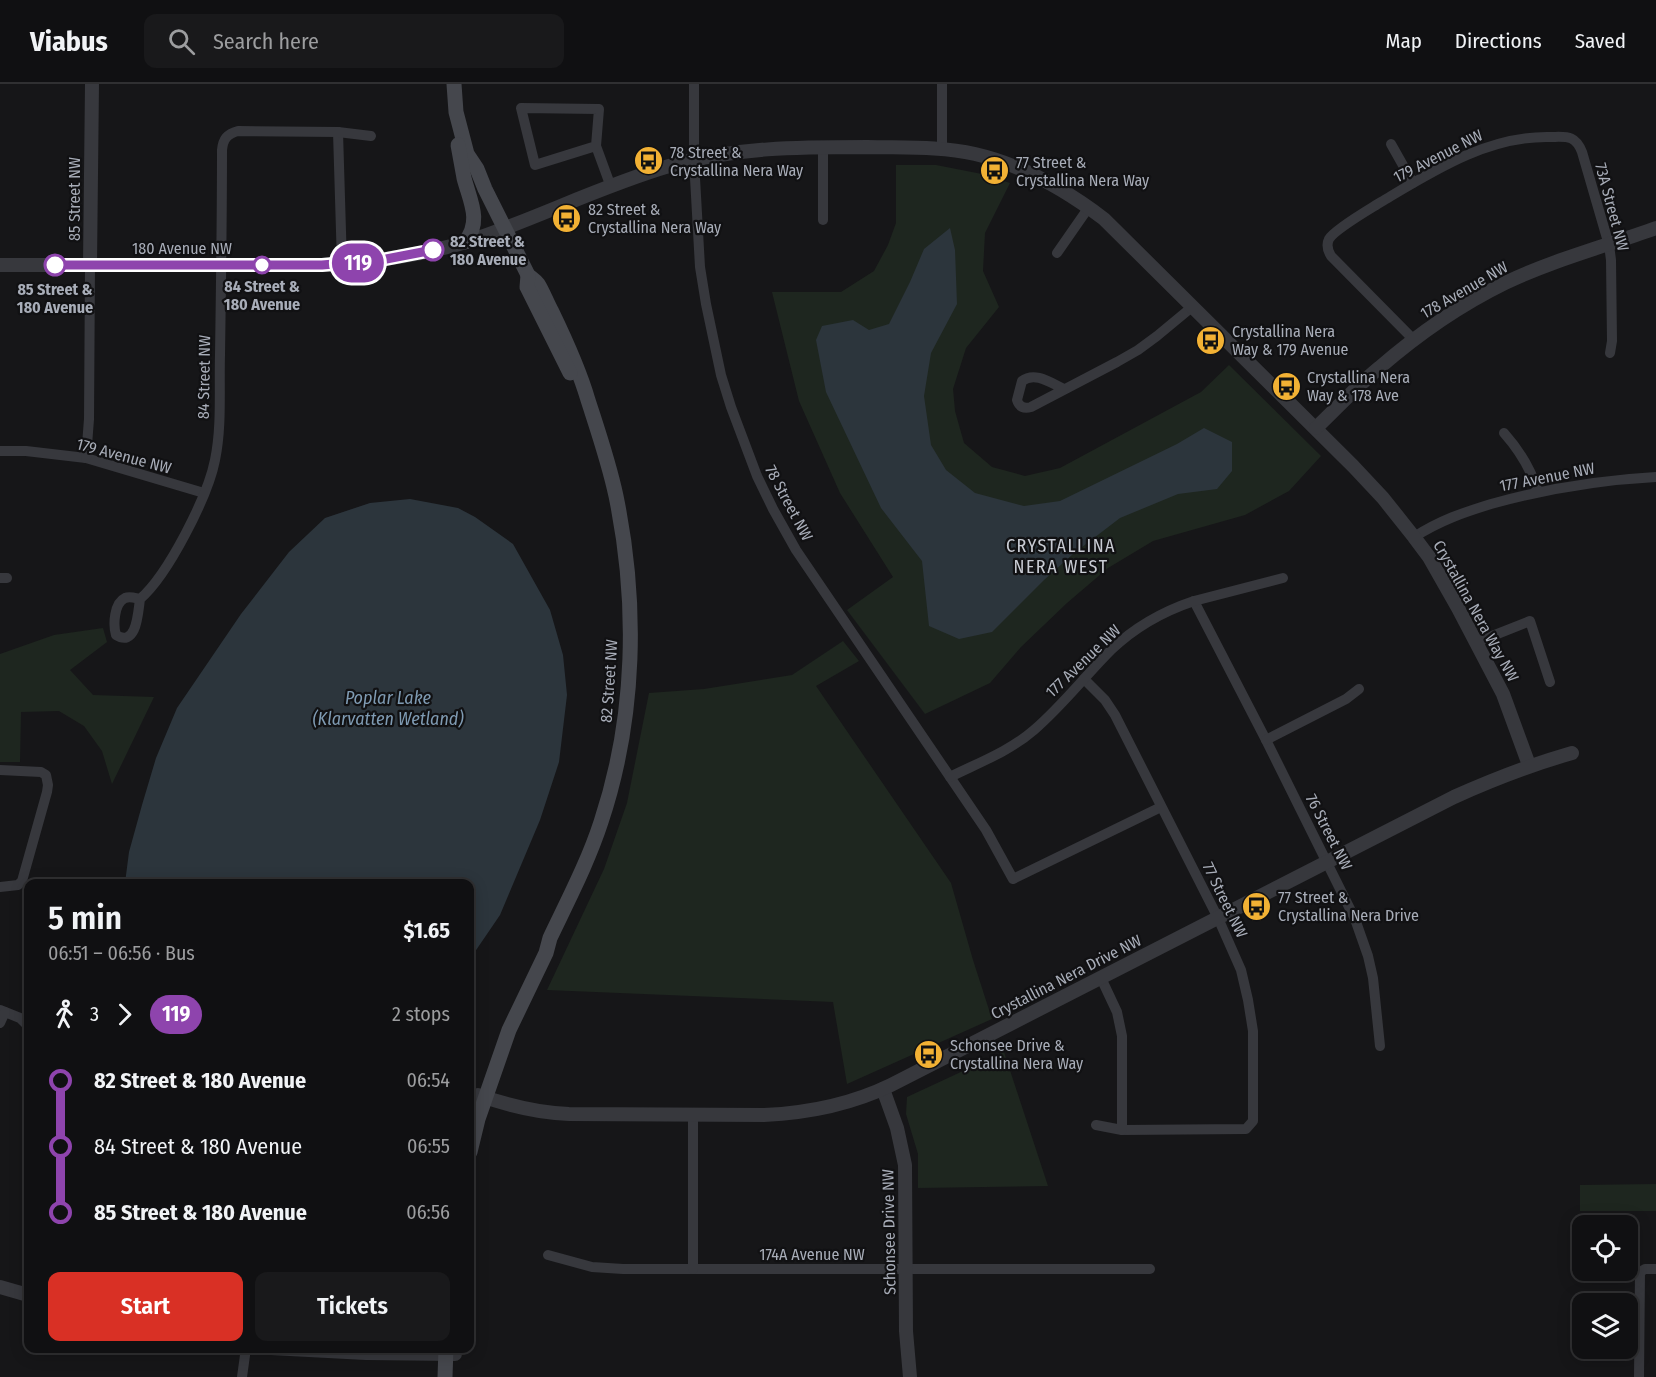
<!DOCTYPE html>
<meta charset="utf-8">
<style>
body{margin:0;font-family:"Fira Sans Condensed",sans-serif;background:#19191b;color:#f1f3f6;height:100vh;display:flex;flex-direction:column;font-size:22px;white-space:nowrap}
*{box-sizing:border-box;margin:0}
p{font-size:20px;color:#9c9d9f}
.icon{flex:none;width:33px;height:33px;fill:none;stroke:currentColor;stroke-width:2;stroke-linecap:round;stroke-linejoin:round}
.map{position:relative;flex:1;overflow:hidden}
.panel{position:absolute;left:24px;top:795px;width:450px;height:474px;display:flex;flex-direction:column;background:#101012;border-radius:12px;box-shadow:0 3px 15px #0003,0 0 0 2px #303032}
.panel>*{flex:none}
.badge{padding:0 12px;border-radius:20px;font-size:21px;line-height:39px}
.fabs{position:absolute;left:1572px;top:1131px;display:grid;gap:12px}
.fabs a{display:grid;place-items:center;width:66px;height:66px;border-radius:12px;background:#101012;box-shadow:0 3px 15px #0003,0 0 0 2px #303032;font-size:30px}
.map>.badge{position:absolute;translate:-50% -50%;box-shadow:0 0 0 3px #fff}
.legs{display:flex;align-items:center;gap:9px;height:66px;padding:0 24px;font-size:20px}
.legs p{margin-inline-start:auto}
.headline{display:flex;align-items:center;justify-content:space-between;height:102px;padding:0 24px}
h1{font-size:33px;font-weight:600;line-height:45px}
.cta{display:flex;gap:12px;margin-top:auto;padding:12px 24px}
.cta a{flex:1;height:69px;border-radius:12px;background:#d93025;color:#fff;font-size:24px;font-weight:600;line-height:69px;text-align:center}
.cta a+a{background:#19191b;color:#f1f3f6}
ul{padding:0 24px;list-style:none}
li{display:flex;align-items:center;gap:21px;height:66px;font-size:22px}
li i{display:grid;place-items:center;width:9px;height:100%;margin:0 8px;background:currentColor}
li i::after{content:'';width:15px;height:15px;margin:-8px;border:4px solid;border-radius:50%;background:#101012}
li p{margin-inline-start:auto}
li:first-child i{background:linear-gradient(#0000 50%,currentColor 0)}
li:last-child i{background:linear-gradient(currentColor 50%,#0000 0)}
header{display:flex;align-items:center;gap:36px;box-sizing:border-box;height:84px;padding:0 30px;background:#101012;border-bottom:2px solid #303032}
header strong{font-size:28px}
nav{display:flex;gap:33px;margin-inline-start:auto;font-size:21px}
.search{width:420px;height:54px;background:#19191b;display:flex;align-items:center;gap:15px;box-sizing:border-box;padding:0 21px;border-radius:12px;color:#9c9d9f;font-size:22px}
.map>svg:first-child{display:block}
.green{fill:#1e261f}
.water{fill:#2c353c}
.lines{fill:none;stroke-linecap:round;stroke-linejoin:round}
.minor{stroke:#37383d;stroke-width:10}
.tertiary{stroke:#37383d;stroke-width:14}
.secondary{stroke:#45474d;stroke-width:15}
.line-1-casing{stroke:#fff;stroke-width:14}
.line-1{stroke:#8e44ad;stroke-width:9}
.stop-1-dot{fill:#fff;stroke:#8e44ad;stroke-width:3}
.labels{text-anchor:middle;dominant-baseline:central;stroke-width:4.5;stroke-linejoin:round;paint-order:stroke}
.poi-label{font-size:16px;fill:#a8adb8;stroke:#111113;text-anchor:start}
.street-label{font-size:16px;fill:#a8adb8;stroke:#111113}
.stop-label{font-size:16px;font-weight:bold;fill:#a8adb8;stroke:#111113}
.neighbourhood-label{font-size:18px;letter-spacing:1.5px;fill:#c9ccd4;stroke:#111113}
.water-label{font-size:18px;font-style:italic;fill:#7f9bb3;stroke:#111113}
</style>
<header>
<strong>Viabus</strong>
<div class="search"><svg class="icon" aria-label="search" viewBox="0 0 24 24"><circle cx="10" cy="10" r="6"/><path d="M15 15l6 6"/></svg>Search here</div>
<nav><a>Map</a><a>Directions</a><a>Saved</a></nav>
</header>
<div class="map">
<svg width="1656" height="1293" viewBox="0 0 1656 1293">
<rect width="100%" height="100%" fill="#161618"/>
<!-- green -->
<g class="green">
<polygon points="896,81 936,81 982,90 1010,99 985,149 983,187 999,223 966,264 953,305 955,327 964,359 992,383 1025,392 1060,384 1201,308 1229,281 1321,372 1289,407 1245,431 1153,457 1108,484 1067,519 1021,563 990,599 925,630 847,526 893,493 840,409 799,317 772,208 841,208 874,187 888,161 896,139"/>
<polygon points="103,544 107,558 70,586 93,611 154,613 112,700 102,667 84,642 59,627 21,628 20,678 0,678 0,570 54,551"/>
<polygon points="843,557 859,577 816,602 951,799 973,876 992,935 847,1000 833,918 547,906 604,785 627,719 649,609 704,605 792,591"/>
<polygon points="1004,968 1048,1102 918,1104 918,1070 906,1030 907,1013"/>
<polygon points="1656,1100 1656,1127 1580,1127 1580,1101"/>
</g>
<!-- water -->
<g class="water">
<polygon points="950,144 955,166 957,220 931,269 924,312 931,361 946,386 975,409 1024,422 1060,417 1177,360 1204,344 1232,358 1232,387 1217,405 1178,410 1120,434 1073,470 1044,496 992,548 959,555 929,542 922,477 881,424 826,308 816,256 822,242 853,236 869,246 889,240 910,198 924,165"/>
<polygon points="410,415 458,424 475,433 513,460 550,526 563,571 567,611 559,678 540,736 500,831 470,875 470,800 125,799 129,768 142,721 156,674 177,624 241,530 289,468 325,434 370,419"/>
</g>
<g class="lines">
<!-- minor -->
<g class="minor">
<polyline points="694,0 694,76 700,183 706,220 721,291 731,323 757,392 773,425 796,466 986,746 1013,795 1161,723"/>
<polyline points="942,0 942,64"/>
<polyline points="338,48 342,180"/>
<polyline points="1391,60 1413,99"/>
<polyline points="596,62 599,25 521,24 535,81 596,62 611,103"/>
<polyline points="823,136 823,63"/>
<polyline points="1057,169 1089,123"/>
<path d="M1413,255l-82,-83c-3,-5 -5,-11 -2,-17 6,-10 41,-30 52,-37 52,-31 106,-66 168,-65 17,0 26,-3 33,15l27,93 2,15 1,81 -2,12"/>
<path d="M1064,305c-13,-6 -29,-18 -42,-8l-5,19c2,7 7,9 14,7l86,-45 21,-12 19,-14 35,-29"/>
<path d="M1504,349c16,18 27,36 34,59"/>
<polyline points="0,367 26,367 86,374 204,409"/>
<polyline points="86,374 89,335 90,181"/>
<path d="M1414,453c27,-17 48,-24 77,-33 54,-15 109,-24 165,-27"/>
<polyline points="0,494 7,494"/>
<path d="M140,515c-2,13 -3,49 -24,36 -3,-10 -2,-32 9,-37 5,-2 10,0 15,1 28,-24 68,-103 75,-139 7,-34 4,-70 5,-105 1,-68 2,-137 2,-205 1,-11 5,-16 16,-19l100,1 33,4"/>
<polyline points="1194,517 1266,656 1355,835 1368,872 1373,894 1380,962"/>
<polyline points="1477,558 1530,537 1550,598"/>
<polyline points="1084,595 1105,616 1115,631 1218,834 1241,886 1248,916 1253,947 1253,1037 1246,1045 1122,1046 1096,1041"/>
<polyline points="1266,656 1346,615 1359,605"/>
<polyline points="0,686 41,688 46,691 48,701 47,708 22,797 18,801 0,803"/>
<path d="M950,693c28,-14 60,-26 84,-47 28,-24 51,-54 77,-80 23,-22 53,-39 83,-49l89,-23"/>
<polyline points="1101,894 1117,928 1122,952 1122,1046"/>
<polyline points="0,926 20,934 28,942"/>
<polyline points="0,939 5,928"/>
<polyline points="548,1171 592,1183 623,1185 1150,1185"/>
<polyline points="693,1185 693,1031"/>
<polyline points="242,1293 246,1264"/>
<polyline points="1639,1293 1640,1188 1645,1185 1656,1185"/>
</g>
<!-- tertiary -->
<g class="tertiary">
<path d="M0,181h322c53,-3 106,-10 156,-27 64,-22 126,-53 191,-72 65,-19 132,-19 198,-19 37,1 73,-1 108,7 48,11 91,36 129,65l249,247 30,32 31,39 15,20 29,51 45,86 26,71"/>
<polyline points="90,181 92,0"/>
<path d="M1316,344c21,-20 41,-42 63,-60 38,-33 81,-63 126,-85 48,-23 101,-37 151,-55"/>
<polyline points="883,1005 897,1044 905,1081 906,1247 910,1293"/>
<path d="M478,1011c29,10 60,18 91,19l195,1c44,-2 88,-11 127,-30l563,-288c40,-18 76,-32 118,-44"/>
<polyline points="0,1203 28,1211"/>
<polyline points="271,1264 366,1269 455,1270"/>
</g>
<!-- secondary -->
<g class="secondary">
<path d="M454,0l2,28 11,42 10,15 8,20 43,86c3,3 7,5 10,9 5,8 9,19 14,28 14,29 27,57 36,88 10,31 21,63 28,96 22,107 20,221 -15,326 -13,40 -33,78 -51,116l-4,15 -37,77 -31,89 -8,33"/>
<path d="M458,61c2,11 4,22 6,33 6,23 18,43 1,64"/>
<polyline points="528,191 527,203 570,289"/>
<polyline points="445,1293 446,1264"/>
</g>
</g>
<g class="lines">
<defs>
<polyline id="line-1" points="55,181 322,181 381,176 433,166"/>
</defs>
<!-- line-1 casing -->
<use href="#line-1" class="line-1-casing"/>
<!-- line-1 -->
<use href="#line-1" class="line-1"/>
</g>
<!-- icons -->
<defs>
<symbol id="bus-disc" viewBox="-11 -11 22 22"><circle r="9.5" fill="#f2b134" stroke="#111113"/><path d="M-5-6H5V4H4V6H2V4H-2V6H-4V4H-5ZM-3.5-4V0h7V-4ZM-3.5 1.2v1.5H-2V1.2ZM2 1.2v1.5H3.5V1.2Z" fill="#111"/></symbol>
</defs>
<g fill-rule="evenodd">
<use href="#bus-disc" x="632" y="60" width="33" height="33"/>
<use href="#bus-disc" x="978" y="70" width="33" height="33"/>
<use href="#bus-disc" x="550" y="118" width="33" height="33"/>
<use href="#bus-disc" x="1194" y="240" width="33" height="33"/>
<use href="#bus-disc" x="1270" y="286" width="33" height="33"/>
<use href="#bus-disc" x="1240" y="806" width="33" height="33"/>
<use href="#bus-disc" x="912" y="954" width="33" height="33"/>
</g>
<!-- markers -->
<g class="stop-1-dot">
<circle cx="433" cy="166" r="10"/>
<circle cx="55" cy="181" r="10"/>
<circle cx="262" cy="181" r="8"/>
</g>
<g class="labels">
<!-- poi labels -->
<g class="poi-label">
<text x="670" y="68">78 Street &amp;<tspan x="670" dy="18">Crystallina Nera Way</tspan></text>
<text x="1016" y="78">77 Street &amp;<tspan x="1016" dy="18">Crystallina Nera Way</tspan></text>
<text x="588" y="125">82 Street &amp;<tspan x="588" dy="18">Crystallina Nera Way</tspan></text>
<text x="1232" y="247">Crystallina Nera<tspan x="1232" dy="18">Way &amp; 179 Avenue</tspan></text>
<text x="1307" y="293">Crystallina Nera<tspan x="1307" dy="18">Way &amp; 178 Ave</tspan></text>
<text x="1278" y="813">77 Street &amp;<tspan x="1278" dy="18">Crystallina Nera Drive</tspan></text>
<text x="950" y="961">Schonsee Drive &amp;<tspan x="950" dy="18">Crystallina Nera Way</tspan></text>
</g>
<!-- street labels -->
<g class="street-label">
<text transform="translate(1438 72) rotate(-27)">179 Avenue NW</text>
<text transform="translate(74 115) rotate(-90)">85 Street NW</text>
<text transform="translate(1612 123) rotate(75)">73A Street NW</text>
<text x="182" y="164">180 Avenue NW</text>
<text transform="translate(1464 206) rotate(-30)">178 Avenue NW</text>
<text transform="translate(204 293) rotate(-89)">84 Street NW</text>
<text transform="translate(124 372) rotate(15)">179 Avenue NW</text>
<text transform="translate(1547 393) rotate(-11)">177 Avenue NW</text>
<text transform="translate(789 419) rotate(62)">78 Street NW</text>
<text transform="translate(1476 527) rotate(61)">Crystallina Nera Way NW</text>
<text transform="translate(1083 577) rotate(-44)">177 Avenue NW</text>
<text transform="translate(609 597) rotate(-86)">82 Street NW</text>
<text transform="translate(1329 748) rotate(63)">76 Street NW</text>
<text transform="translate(1225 816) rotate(64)">77 Street NW</text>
<text transform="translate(1066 893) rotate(-27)">Crystallina Nera Drive NW</text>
<text transform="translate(889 1148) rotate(-91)">Schonsee Drive NW</text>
<text x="812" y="1170">174A Avenue NW</text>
</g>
<!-- stop labels -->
<g class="stop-label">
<text x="450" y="157" text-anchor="start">82 Street &amp;<tspan x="450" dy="18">180 Avenue</tspan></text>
<text x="262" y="202">84 Street &amp;<tspan x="262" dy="18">180 Avenue</tspan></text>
<text x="55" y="205">85 Street &amp;<tspan x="55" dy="18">180 Avenue</tspan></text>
</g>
<!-- neighbourhood labels -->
<g class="neighbourhood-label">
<text x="1061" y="462">CRYSTALLINA<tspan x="1061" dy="21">NERA WEST</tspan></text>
</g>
<!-- water labels -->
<g class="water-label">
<text x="388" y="614">Poplar Lake<tspan x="388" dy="21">(Klarvatten Wetland)</tspan></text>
</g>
</g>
</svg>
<div class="fabs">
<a><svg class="icon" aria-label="locate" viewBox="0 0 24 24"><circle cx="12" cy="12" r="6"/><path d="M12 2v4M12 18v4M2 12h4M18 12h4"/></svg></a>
<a><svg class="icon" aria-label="layers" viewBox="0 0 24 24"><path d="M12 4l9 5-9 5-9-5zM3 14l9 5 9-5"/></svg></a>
</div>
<b class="badge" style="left:358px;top:179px;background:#8e44ad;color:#fff">119</b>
<section class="panel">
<div class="headline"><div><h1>5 min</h1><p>06:51 – 06:56 · Bus</p></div><b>$1.65</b></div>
<div class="legs"><svg class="icon" aria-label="walk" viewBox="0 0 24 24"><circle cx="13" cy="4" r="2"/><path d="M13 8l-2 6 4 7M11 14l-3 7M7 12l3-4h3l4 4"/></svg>3<svg class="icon" aria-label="forward" viewBox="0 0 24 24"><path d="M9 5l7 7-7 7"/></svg><b class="badge" style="background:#8e44ad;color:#fff">119</b><p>2 stops</p></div>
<ul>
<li><i style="color:#8e44ad"></i><b>82 Street &amp; 180 Avenue</b><p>06:54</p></li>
<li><i style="color:#8e44ad"></i><span>84 Street &amp; 180 Avenue</span><p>06:55</p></li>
<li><i style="color:#8e44ad"></i><b>85 Street &amp; 180 Avenue</b><p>06:56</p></li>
</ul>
<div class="cta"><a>Start</a><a>Tickets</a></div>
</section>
</div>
